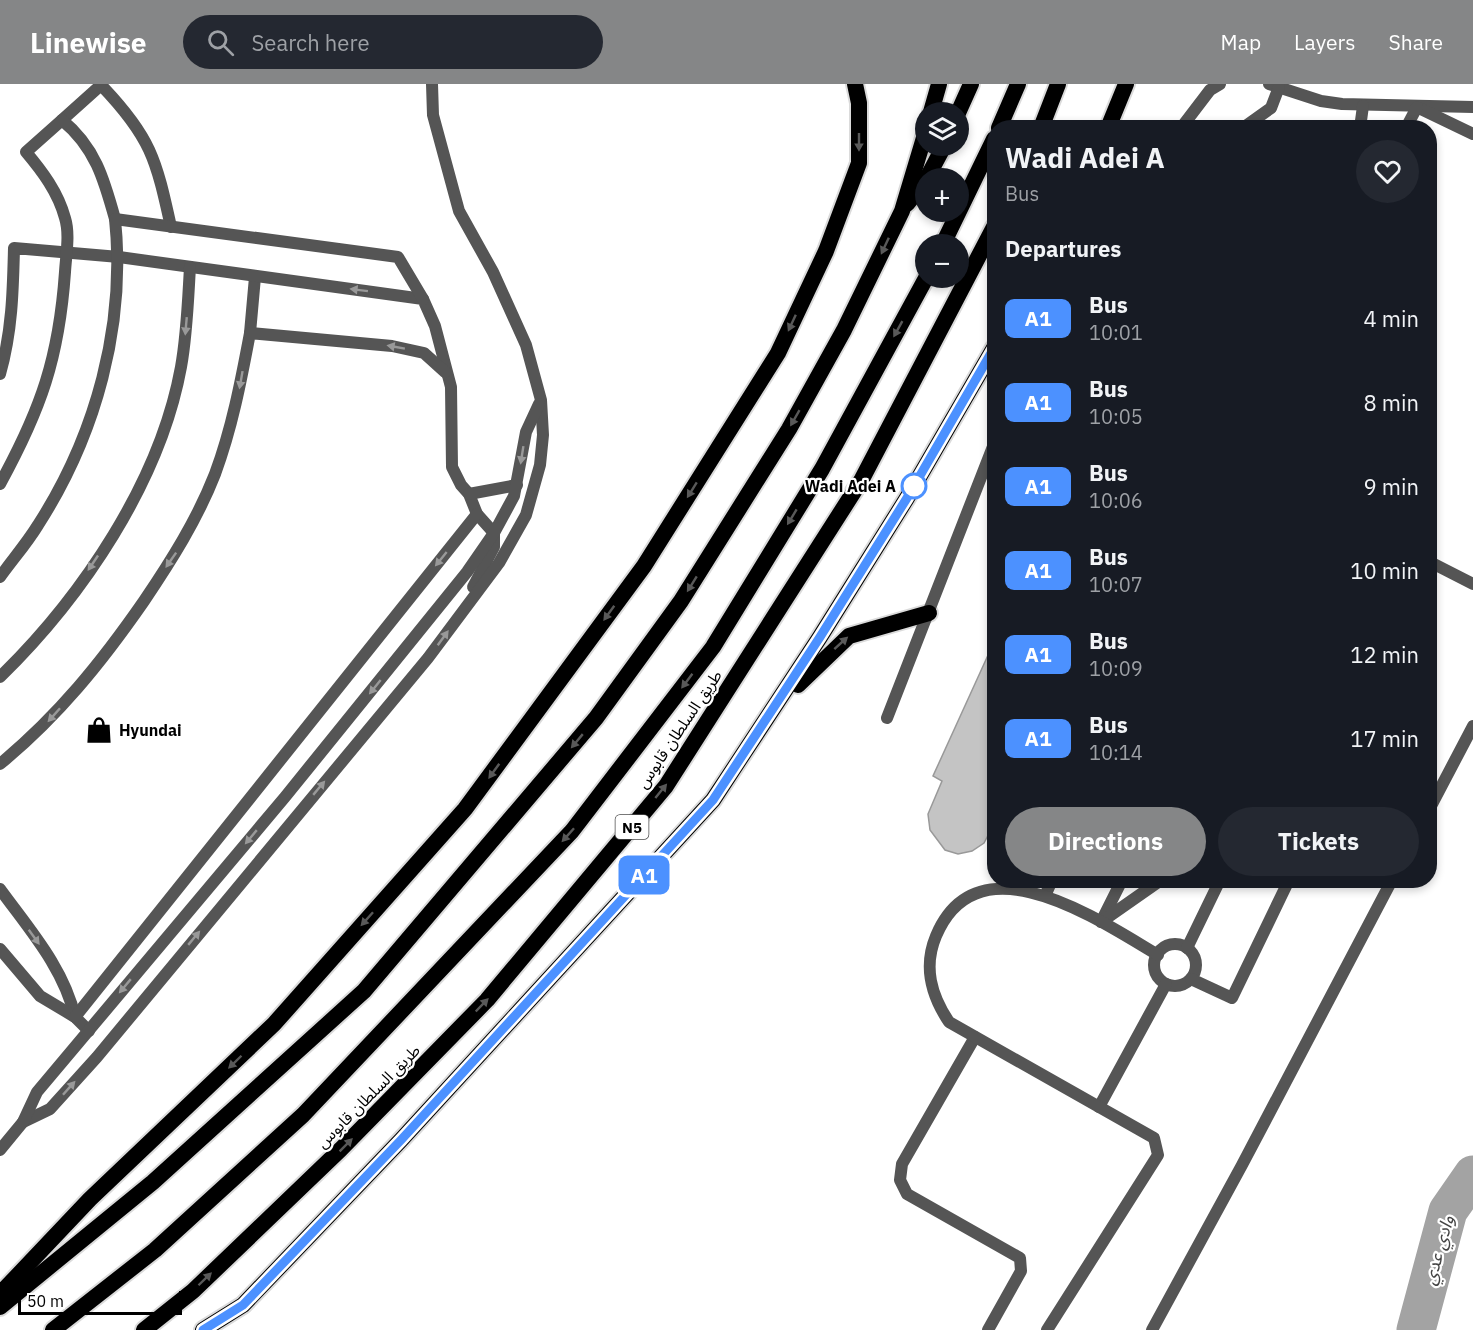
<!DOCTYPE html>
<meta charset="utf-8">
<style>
body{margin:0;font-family:"IBM Plex Sans","Noto Sans Arabic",sans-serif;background:#242831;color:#f1f3f6;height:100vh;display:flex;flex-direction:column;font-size:22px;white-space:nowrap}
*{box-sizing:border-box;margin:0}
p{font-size:20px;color:#9ea1a6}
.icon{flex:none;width:33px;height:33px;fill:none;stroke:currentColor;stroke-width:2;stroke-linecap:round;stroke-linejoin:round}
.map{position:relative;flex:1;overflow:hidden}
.side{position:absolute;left:987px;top:36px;width:450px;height:768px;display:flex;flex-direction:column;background:#171b24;border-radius:24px;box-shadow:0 3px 9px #0003}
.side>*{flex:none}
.badge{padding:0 12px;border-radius:9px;font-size:21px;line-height:39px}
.buttons{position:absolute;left:915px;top:18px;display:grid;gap:12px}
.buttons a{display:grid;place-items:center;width:54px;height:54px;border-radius:50%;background:#171b24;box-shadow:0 3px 9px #0003;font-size:30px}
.scale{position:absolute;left:18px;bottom:15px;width:164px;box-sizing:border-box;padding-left:6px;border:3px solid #000;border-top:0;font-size:16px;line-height:21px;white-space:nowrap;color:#000;-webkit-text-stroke:4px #fff;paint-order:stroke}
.map>.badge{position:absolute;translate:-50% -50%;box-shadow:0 0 0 3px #fff}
h2{padding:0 18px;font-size:22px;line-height:54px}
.round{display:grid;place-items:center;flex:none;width:63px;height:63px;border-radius:32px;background:#242831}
.overview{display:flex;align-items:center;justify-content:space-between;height:102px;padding:0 18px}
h1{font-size:28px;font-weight:700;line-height:45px}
.primary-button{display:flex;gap:12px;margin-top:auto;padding:12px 18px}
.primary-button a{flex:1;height:69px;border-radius:36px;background:#858687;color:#fff;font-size:24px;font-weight:700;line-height:69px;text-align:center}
.primary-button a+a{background:#242831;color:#f1f3f6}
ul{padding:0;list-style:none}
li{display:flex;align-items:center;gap:18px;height:84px;padding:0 18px}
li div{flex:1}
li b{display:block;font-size:22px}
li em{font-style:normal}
li .badge{min-width:66px;font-weight:700;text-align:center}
header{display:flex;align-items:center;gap:36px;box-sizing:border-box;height:84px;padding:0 30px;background:#858687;color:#fff}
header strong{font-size:28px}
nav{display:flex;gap:33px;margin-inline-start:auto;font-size:21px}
.search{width:420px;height:54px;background:#242831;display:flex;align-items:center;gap:15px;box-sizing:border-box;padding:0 21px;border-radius:33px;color:#9ea1a6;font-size:22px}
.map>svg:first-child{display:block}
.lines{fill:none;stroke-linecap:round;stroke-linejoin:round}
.river{stroke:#a3a3a3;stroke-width:39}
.building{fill:#c4c4c4;stroke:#999;stroke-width:1.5}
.trunk-casing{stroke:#dbdbdb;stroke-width:20}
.service{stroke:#555;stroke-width:12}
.minor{stroke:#555;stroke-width:12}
.tertiary{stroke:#555;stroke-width:12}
.trunk{stroke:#000;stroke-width:16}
.oneway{fill:#595959}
.oneway2{fill:#999}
.line-casing{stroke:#fff;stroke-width:14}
.line{stroke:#4c91ff;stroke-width:9}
.stop-dot{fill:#fff;stroke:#4c91ff;stroke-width:3}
.labels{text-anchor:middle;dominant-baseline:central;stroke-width:4.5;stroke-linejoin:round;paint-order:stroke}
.shield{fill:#fff;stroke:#4c4c4c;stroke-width:1.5}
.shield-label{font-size:15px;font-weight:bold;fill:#000}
.stop-label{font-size:16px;font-weight:bold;fill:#000;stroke:#fff;text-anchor:end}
.street-label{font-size:16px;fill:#000;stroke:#fff}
.poi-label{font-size:16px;font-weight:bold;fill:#000;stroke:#fff;text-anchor:start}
.water-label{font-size:18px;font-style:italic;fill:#444;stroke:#fff}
</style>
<header>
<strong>Linewise</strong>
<div class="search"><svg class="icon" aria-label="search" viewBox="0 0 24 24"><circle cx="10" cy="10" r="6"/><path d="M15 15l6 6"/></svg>Search here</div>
<nav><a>Map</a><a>Layers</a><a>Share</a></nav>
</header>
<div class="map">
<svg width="1473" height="1246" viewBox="0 0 1473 1246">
<rect width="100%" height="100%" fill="#fff"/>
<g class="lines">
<!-- river -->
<polyline class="river" points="1416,1246 1448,1127 1473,1091"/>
</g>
<!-- building -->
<polygon class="building" points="994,558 994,740 984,759 972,767 958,770 945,766 930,746 928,730 942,697 933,692"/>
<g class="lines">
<defs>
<g id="trunk">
<polyline points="931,28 939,0"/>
<polyline points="958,29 971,0"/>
<polyline points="999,44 1018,0"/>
<polyline points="1041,44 1058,0"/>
<polyline points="1108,44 1126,0"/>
<polyline points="927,94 944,62"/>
<polyline points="907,120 926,97"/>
<polyline points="943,160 994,55"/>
<polyline points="798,601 849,552 929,529"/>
<polyline points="0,1210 90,1115 274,940 465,725 644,482 778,269 826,167 859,79 859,19 855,0"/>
<polyline points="0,1223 153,1098 364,907 596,634 681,517 789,345 844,246 902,127 926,47"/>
<polyline points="53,1246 155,1166 303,1031 572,747 713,563 822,385 926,194"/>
<polyline points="144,1246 193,1207 341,1065 487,916 666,702 862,395 994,143"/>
<polyline points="203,1246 243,1221 401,1056 713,716 820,553 907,414 994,264"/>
</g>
</defs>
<!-- trunk casing -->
<use href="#trunk" class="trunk-casing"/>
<!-- service -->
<g class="service">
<polyline points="1269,0 1321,17 1342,20 1473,23"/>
<polyline points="1421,25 1473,50"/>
<path d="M62,36l39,-35c50,52 55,74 70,142"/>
<polyline points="1181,44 1210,6 1220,0"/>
<polyline points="1243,44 1271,24 1279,3"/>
<polyline points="1360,44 1363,22"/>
<polyline points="1406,44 1417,23"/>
<polyline points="250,249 255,193"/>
<path d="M0,290c12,-42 13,-83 14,-126l105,9 304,42 12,27 16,61 1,80 9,18 8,9 8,20 17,19"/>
<path d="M0,400c41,-75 59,-126 65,-212 1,-17 5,-38 0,-54 -7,-26 -23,-47 -39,-66l36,-32c33,27 42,59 53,99"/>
<polyline points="469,410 517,401"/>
<polyline points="1430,478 1473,500"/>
<path d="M0,493c13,-18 27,-34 38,-52 58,-90 88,-200 77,-306l283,38 25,42"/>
<path d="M0,593c82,-80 160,-195 181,-310 6,-33 7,-67 9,-100"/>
<path d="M0,680c58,-48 101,-101 144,-163 27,-40 53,-81 71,-127 17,-46 26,-93 35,-141l142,13 32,7 21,19"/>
<polyline points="1430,724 1473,642"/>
<path d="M0,805c29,40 64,79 75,128"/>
<polyline points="1045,812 1052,796"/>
<polyline points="1102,836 1122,796"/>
<polyline points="1101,838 1161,796"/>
<circle cx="1175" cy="881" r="21"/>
<polyline points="1187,864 1220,796"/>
<polyline points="0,865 40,912 75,933 89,947"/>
<polyline points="1191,895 1232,914 1289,796"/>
<polyline points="75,933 477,430"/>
<polyline points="975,953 902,1080 900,1096 907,1110 1020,1174 1021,1187 988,1246"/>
<polyline points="1099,1023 1166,900"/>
<path d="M1047,1246l111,-175 -4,-17 -205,-116c-18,-27 -26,-55 -13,-86 42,-100 164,-15 222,19"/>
<polyline points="1152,1246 1242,1081 1392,796"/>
</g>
<!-- minor -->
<polyline class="minor" points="887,634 994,360"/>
<!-- tertiary -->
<g class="tertiary">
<polyline points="473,503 494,463 494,449"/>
<polyline points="23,1038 50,1025 97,973 428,574 499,479 526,431 540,381 543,351 541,316 526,261 493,188 459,127 433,31 432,0"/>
<polyline points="0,1066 23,1038 37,1008 285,713 467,488 494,449 514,412 526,348 539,320"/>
</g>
<!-- trunk -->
<use href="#trunk" class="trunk"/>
</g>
<!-- one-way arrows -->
<defs><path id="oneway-solid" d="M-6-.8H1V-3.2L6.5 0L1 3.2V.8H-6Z" transform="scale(1.5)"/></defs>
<g class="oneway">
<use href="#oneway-solid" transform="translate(859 58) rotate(90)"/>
<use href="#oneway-solid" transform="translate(885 162) rotate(115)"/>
<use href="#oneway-solid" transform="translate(792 239) rotate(115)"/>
<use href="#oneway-solid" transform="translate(898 245) rotate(119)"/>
<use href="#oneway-solid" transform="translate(795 334) rotate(120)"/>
<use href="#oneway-solid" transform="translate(692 406) rotate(122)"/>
<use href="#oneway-solid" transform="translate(792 433) rotate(121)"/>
<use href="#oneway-solid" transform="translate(692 500) rotate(122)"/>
<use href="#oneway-solid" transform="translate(609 529) rotate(126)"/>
<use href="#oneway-solid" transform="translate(841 559) rotate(-42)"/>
<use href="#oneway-solid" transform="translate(687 597) rotate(127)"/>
<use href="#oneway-solid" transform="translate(577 657) rotate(130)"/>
<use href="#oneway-solid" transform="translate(494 687) rotate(126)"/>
<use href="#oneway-solid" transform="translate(661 707) rotate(-51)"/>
<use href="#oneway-solid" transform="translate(568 751) rotate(132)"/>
<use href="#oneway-solid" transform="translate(367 835) rotate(132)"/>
<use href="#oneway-solid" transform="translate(482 921) rotate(-46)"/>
<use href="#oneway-solid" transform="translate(235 978) rotate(136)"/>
<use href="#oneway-solid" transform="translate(346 1061) rotate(-45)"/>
<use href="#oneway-solid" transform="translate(205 1195) rotate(-44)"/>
</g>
<g class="oneway2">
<use href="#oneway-solid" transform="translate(359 206) rotate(-173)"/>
<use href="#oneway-solid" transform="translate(186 242) rotate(95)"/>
<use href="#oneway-solid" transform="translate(396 263) rotate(-170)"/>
<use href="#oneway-solid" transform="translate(241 296) rotate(100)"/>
<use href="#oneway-solid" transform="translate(522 371) rotate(99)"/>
<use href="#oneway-solid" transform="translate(441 475) rotate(129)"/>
<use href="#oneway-solid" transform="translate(171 476) rotate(125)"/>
<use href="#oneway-solid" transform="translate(93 479) rotate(124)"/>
<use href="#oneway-solid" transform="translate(443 554) rotate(-54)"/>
<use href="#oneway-solid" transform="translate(375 603) rotate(129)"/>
<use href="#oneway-solid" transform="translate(54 631) rotate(132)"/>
<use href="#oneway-solid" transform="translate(319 704) rotate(-50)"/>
<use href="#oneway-solid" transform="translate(251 753) rotate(130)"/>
<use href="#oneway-solid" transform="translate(34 853) rotate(54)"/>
<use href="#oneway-solid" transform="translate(194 854) rotate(-50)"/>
<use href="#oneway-solid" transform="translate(125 902) rotate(130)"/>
<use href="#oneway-solid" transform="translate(69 1004) rotate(-48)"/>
</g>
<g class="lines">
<defs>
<polyline id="line" points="203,1246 243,1221 401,1056 713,716 820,553 907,414 994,264"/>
</defs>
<!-- line casing -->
<use href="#line" class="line-casing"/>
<!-- line -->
<use href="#line" class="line"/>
</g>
<!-- icons -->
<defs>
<symbol id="shop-bare" viewBox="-9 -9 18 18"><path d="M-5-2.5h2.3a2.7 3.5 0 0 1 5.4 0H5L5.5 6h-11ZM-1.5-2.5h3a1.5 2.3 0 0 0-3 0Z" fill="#000" stroke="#fff" stroke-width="2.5" paint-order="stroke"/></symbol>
</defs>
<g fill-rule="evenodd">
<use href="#shop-bare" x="80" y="627" width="38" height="38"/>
</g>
<!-- markers -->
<circle class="stop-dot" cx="914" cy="402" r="12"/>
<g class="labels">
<!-- shield labels -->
<rect class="shield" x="615.5" y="731" width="33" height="24" rx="4.5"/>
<g class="shield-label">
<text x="632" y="743">N5</text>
</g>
<!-- stop labels -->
<g class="stop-label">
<text x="896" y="402">Wadi Adei A</text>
</g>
<!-- street labels -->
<g class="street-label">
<text transform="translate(679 645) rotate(-56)">طريق السلطان قابوس</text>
<text transform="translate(368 1012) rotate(-45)">طريق السلطان قابوس</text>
</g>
<!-- poi labels -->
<g class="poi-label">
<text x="119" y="646">Hyundai</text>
</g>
<!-- water labels -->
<g class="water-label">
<text transform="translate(1438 1166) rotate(-74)">وادي عدي</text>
</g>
</g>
</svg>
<div class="buttons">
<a><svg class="icon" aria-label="layers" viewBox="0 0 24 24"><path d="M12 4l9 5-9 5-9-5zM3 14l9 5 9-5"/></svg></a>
<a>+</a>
<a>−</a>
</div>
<div class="scale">50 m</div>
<b class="badge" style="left:644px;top:791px;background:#4c91ff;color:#fff">A1</b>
<section class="side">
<div class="overview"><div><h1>Wadi Adei A</h1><p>Bus</p></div><a class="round"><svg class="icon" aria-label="heart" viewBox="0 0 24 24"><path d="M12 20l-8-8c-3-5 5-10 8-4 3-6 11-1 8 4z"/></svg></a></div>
<h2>Departures</h2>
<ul>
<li><span class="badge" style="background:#4c91ff;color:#fff">A1</span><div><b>Bus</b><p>10:01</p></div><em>4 min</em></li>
<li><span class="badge" style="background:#4c91ff;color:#fff">A1</span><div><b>Bus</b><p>10:05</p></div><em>8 min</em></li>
<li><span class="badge" style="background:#4c91ff;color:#fff">A1</span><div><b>Bus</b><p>10:06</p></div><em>9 min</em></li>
<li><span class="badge" style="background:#4c91ff;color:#fff">A1</span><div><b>Bus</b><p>10:07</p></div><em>10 min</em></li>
<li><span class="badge" style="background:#4c91ff;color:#fff">A1</span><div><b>Bus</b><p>10:09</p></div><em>12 min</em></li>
<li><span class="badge" style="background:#4c91ff;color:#fff">A1</span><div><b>Bus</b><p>10:14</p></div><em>17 min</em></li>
</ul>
<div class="primary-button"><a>Directions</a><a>Tickets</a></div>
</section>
</div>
